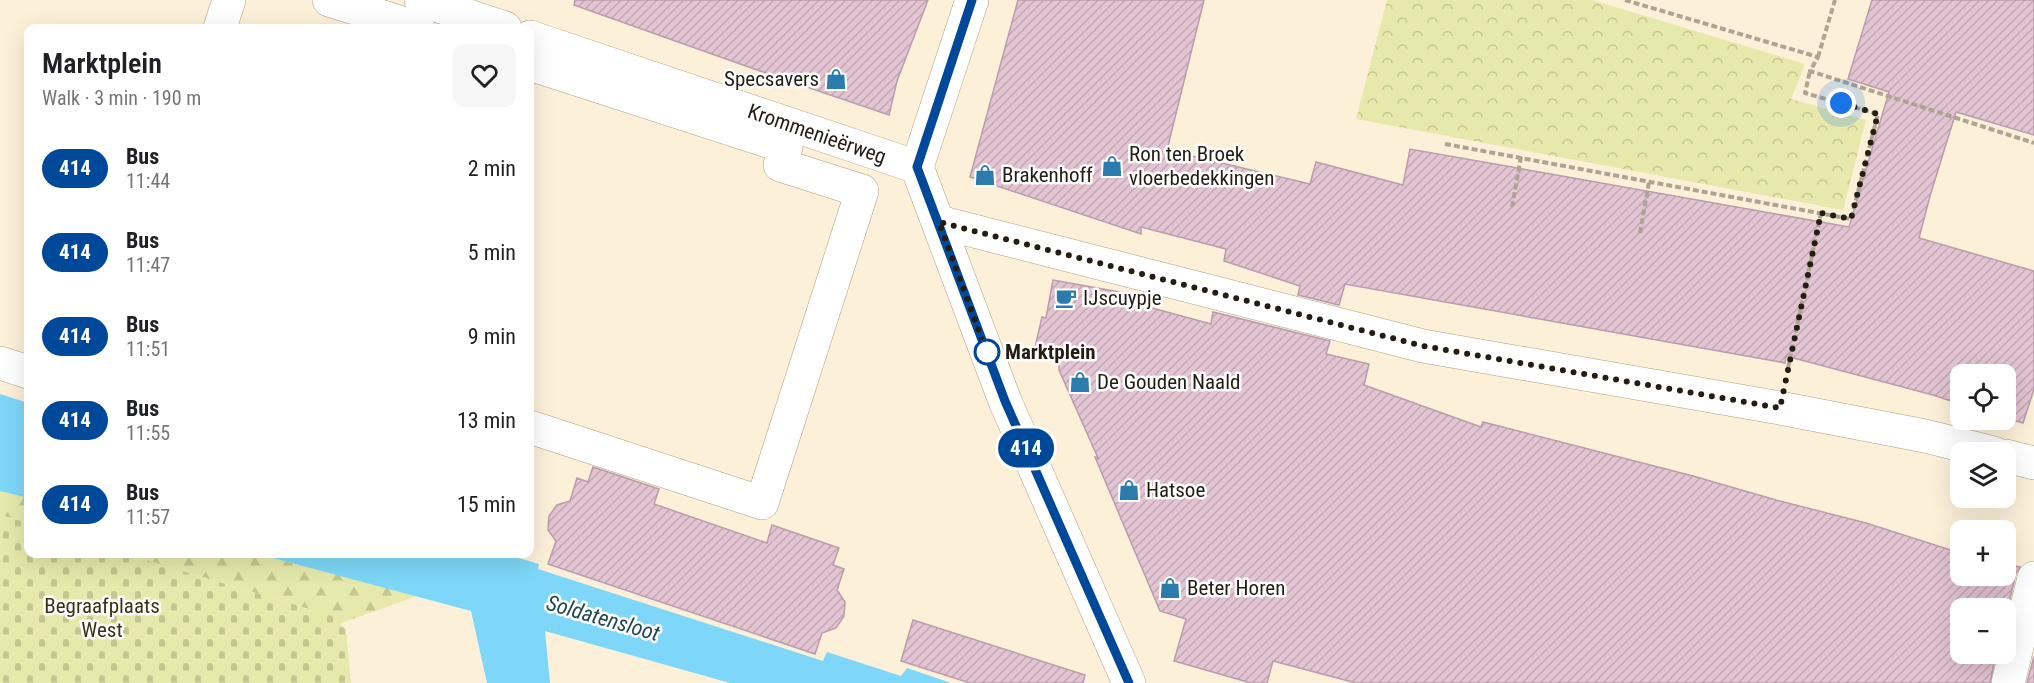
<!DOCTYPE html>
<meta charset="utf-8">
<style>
body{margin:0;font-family:"Roboto Condensed",sans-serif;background:#f6f6f6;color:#202124;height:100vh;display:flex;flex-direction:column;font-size:22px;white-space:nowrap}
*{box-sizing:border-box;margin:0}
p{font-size:20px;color:#757577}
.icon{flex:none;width:33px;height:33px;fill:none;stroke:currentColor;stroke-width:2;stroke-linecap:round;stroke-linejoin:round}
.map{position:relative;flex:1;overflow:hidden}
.details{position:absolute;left:24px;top:24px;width:510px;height:534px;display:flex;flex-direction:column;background:#fff;border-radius:12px;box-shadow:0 6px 24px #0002}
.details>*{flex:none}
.badge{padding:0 12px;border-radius:20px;font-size:21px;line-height:39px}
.controls{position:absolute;left:1950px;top:364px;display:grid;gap:12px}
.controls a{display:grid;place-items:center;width:66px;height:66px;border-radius:12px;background:#fff;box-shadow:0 6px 24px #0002;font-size:30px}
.you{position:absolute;width:30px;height:30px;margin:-15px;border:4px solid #fff;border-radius:50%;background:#1a73e8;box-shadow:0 0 0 9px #1a73e833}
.map>.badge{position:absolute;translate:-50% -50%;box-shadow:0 0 0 3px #fff}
.round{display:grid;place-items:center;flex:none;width:63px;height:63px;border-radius:12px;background:#f6f6f6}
.headline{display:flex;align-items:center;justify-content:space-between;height:102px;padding:0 18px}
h1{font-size:28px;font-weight:600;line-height:45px}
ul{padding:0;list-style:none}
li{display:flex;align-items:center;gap:18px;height:84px;padding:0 18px}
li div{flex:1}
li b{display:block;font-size:22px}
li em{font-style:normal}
li .badge{min-width:66px;font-weight:700;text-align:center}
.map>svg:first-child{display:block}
.forest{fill:url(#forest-firs)}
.cemetery{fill:url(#cemetery-stones)}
.park{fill:url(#park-crowns)}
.water{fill:#7ed7f8}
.building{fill:url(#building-hatch);stroke:#ba9cab;stroke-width:1.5}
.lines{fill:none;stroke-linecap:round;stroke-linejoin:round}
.minor-casing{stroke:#ae9f85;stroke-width:34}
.path{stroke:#aea492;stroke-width:4;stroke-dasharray:6 3;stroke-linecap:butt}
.minor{stroke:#fff;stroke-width:33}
.line-casing{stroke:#fff;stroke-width:14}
.line{stroke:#004899;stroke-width:9}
.walk{stroke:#231d13;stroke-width:6;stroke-dasharray:0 10.8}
.stop-dot{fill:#fff;stroke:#004899;stroke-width:3}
.labels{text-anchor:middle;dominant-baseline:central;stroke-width:5;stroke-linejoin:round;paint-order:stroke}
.poi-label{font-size:21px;fill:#231d13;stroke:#fff;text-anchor:start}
.street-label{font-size:21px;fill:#231d13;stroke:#fff}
.stop-label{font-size:21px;font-weight:bold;fill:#231d13;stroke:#fff;text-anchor:start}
.park-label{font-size:21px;fill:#343514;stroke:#fff}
.water-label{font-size:22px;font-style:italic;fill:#1f4755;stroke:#fff}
</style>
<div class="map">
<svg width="2034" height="683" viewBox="0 0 2034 683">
<defs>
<pattern id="forest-firs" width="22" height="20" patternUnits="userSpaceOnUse" patternTransform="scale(1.5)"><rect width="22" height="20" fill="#e6e9ab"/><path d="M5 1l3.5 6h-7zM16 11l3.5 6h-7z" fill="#c5c792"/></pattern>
<pattern id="cemetery-stones" width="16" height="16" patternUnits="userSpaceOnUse" patternTransform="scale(1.5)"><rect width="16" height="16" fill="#e6e9ab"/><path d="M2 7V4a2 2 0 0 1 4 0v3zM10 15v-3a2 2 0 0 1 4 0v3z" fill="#c5c792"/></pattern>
<pattern id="park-crowns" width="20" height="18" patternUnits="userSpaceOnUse" patternTransform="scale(1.5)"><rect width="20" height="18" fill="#e6e9ab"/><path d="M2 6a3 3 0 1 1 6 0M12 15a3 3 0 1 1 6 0" fill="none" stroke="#c5c792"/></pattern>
<pattern id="building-hatch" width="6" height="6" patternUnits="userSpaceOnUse" patternTransform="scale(1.5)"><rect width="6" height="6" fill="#e3c4d3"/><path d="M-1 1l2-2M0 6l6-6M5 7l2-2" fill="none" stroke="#c2a8b4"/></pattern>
</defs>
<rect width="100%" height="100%" fill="#fcf0d9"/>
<!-- forest -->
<g class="forest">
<polygon points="0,491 28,498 28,523 0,515"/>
<polygon points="126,554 258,554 417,596 339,624 332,616"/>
</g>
<!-- cemetery -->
<polygon class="cemetery" points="0,515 28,523 28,554 126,554 332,616 346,630 351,683 0,683"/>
<!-- park -->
<polygon class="park" points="1387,0 1592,0 1805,64 1791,99 1866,120 1843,210 1356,119"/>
<!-- water -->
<g class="water">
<polygon points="0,394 28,403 28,498 0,491"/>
<polygon points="258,554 505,554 539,564 538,569 823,661 827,652 901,676 907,668 951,683 730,683 545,631 550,683 487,683 471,611"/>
</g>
<!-- building -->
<g class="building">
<polygon points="575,0 928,0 897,81 889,115 757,70 574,5"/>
<polygon points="1018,0 1204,0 1167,150 1310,184 1316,162 1403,185 1410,149 1849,227 1889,92 1848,79 1872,0 2034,0 2034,135 1956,112 1930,196 1919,238 2034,271 2034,389 2023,423 2006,418 2006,375 1960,375 1960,404 1933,395 1786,356 1785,363 1345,284 1339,305 1298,295 1300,286 1224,261 1226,249 1141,227 1141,234 970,177"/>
<polygon points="1053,280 1141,296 1141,305 1211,324 1213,312 1330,341 1326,354 1369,364 1364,385 1481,427 1483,422 1693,476 1776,500 1866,523 1960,553 1960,576 2006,576 2006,564 2020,567 2016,573 2006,615 2006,609 1960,609 1960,654 1996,654 1990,683 1356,683 1273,661 1267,683 1251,683 1174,661 1186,619 1160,611 1095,457 1098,458 1059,370 1059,365 1055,361 1033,356 1042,317 1046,318"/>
<polygon points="593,467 659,489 654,504 767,543 772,525 839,548 833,565 844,569 837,590 845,602 844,616 836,628 822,633 815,654 548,564 556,541 548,530 549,516 557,505 570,501 577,478 588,482"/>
<polygon points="913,620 1085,675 1083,683 970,683 901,661"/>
<polygon points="2034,656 2034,683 2027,683"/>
</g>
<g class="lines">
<defs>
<g id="minor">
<polyline points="329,0 418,28"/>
<polyline points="421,0 505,28"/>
<polyline points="220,28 229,0"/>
<polyline points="530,37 917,167"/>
<polyline points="530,64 786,147 780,165 862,191 762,503 530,427"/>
<polyline points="917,167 1005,401 1129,683"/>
<polyline points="917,167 972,0"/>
<polyline points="939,222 1423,346 1780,408 1925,436 1994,453"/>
<polyline points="0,363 28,372"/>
<polyline points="2006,456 2034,463"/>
<polyline points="2008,683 2034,578"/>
</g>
</defs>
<!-- minor casing -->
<use href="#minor" class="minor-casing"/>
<!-- path -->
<g class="path">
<polyline points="1625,0 1818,57 1810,71 2034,143"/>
<polyline points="1818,57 1835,0"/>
<polyline points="1445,144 1851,219 1878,114 1805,93 1810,71"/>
<polyline points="1512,207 1521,157"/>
<polyline points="1640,233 1649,182"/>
<polyline points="1788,368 1821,213"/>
</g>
<!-- minor -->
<use href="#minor" class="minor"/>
</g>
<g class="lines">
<defs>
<polyline id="line" points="972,0 917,167 1005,401 1129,683"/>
</defs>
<!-- line casing -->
<use href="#line" class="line-casing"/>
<!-- line -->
<use href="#line" class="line"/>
<!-- walk -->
<polyline class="walk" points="987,352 988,356 939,222 1423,346 1780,408 1821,213 1851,219 1878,114 1841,103"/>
</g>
<!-- icons -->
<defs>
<symbol id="shop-bare" viewBox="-9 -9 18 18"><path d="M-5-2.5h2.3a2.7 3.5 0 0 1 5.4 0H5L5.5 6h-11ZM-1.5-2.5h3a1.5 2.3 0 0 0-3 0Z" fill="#2b7bac" stroke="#fff" stroke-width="2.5" paint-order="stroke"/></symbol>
<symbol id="cafe-bare" viewBox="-9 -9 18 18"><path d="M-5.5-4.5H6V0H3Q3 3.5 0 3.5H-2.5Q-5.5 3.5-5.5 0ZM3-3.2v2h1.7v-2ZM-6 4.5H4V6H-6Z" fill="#2b7bac" stroke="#fff" stroke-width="2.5" paint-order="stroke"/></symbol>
</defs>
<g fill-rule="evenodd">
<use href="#shop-bare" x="821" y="64" width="30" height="30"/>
<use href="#shop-bare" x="1097" y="151" width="30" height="30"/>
<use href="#shop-bare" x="970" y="160" width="30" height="30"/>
<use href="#cafe-bare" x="1051" y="283" width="30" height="30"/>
<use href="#shop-bare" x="1065" y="367" width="30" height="30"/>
<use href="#shop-bare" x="1114" y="475" width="30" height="30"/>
<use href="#shop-bare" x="1155" y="573" width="30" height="30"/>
</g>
<!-- markers -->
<circle class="stop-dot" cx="987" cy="352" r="12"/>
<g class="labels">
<!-- poi labels -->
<g class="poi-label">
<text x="819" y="79" text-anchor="end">Specsavers</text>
<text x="1129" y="154">Ron ten Broek<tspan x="1129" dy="24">vloerbedekkingen</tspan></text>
<text x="1002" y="175">Brakenhoff</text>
<text x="1083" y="298">IJscuypje</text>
<text x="1097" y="382">De Gouden Naald</text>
<text x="1146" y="490">Hatsoe</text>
<text x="1187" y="588">Beter Horen</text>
</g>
<!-- street labels -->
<g class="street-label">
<text transform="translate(817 134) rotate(19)">Krommenieërweg</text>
</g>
<!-- stop labels -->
<g class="stop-label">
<text x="1005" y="352">Marktplein</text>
</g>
<!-- park labels -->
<g class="park-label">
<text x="102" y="606">Begraafplaats<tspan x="102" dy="24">West</tspan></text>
</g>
<!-- water labels -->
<g class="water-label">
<text transform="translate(603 618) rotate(16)">Soldatensloot</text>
</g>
</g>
</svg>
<div class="controls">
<a><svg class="icon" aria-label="locate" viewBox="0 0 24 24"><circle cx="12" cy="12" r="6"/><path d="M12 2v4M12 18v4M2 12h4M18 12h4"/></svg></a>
<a><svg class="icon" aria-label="layers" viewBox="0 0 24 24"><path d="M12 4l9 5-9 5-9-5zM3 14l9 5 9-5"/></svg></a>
<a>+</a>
<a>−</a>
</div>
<div class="you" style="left:1841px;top:103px"></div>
<b class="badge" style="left:1026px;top:448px;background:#004899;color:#fff">414</b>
<section class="details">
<div class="headline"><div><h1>Marktplein</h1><p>Walk · 3 min · 190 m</p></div><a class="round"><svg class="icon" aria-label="heart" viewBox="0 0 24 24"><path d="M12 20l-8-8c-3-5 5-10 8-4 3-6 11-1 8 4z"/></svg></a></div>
<ul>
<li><span class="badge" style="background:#004899;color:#fff">414</span><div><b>Bus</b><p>11:44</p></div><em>2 min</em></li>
<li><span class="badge" style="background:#004899;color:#fff">414</span><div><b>Bus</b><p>11:47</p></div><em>5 min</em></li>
<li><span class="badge" style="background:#004899;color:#fff">414</span><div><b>Bus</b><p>11:51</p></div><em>9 min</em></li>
<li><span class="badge" style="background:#004899;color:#fff">414</span><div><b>Bus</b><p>11:55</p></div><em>13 min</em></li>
<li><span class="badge" style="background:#004899;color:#fff">414</span><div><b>Bus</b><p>11:57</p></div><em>15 min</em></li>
</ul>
</section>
</div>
